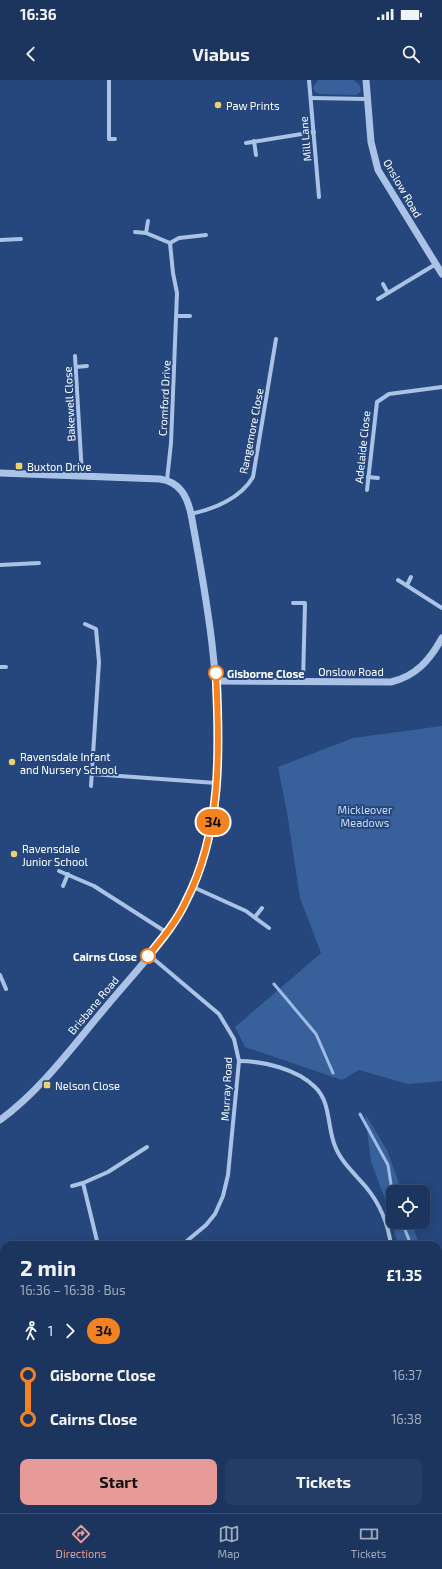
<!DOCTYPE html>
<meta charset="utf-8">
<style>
body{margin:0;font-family:"Exo 2",sans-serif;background:#253d64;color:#f1f3f6;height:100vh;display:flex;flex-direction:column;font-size:15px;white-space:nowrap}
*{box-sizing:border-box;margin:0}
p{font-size:13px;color:#a0abbc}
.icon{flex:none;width:22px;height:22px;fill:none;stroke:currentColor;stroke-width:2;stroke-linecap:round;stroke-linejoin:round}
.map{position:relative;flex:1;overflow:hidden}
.drawer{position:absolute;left:0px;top:1161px;width:442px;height:272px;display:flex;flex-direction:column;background:#1c355e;border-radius:12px 12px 0 0;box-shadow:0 2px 10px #0003,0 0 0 1px #3a5073}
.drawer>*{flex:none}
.badge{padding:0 8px;border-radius:13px;font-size:14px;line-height:26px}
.controls{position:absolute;left:386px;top:1105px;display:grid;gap:8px}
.controls a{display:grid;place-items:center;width:44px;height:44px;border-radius:8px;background:#1c355e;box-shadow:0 2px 10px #0003,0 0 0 1px #3a5073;font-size:20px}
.map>.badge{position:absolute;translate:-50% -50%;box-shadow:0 0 0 2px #fff}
.legs{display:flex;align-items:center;gap:6px;height:44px;padding:0 20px;font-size:13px}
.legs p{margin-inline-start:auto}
.summary{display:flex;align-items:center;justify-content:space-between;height:68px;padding:0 20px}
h1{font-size:22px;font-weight:700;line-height:30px}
.button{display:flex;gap:8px;margin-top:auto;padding:8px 20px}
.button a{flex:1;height:46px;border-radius:8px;background:#e69b98;color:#111;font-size:16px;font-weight:700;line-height:46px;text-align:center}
.button a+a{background:#253d64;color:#f1f3f6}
ul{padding:0 20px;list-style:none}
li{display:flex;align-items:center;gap:14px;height:44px;font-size:15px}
li i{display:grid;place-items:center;width:6px;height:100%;margin:0 5px;background:currentColor}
li i::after{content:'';width:10px;height:10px;margin:-5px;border:3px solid;border-radius:50%;background:#1c355e}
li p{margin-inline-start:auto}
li:first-child i{background:linear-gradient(#0000 50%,currentColor 0)}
li:last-child i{background:linear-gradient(currentColor 50%,#0000 0)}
.status{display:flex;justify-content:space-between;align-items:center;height:28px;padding:0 20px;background:#1c355e;direction:ltr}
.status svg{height:11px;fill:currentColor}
header{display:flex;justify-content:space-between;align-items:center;height:52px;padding:0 20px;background:#1c355e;font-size:18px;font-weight:700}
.dock{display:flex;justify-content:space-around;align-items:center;height:56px;border-top:1px solid #3a5073;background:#1c355e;font-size:11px;color:#a0abbc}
.dock a{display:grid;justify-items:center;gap:2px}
.dock .current{color:#e69b98}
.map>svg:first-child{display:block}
.green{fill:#38609b}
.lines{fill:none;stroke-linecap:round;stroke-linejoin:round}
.stream{stroke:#9ebce6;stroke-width:3}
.minor{stroke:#aac2e5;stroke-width:4}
.tertiary{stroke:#aac2e5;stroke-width:7}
.line-1-casing{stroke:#fff;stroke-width:9}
.line-1{stroke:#f58220;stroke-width:6}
.poi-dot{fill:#efd06e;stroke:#25477d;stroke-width:1.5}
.stop-1-dot{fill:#fff;stroke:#f58220;stroke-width:2}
.labels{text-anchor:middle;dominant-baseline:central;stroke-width:4;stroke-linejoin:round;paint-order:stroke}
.poi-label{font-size:11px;fill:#fff;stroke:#25477d;text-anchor:start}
.street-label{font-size:11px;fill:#fff;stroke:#25477d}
.stop-label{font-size:11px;font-weight:bold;fill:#fff;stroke:#25477d;text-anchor:start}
.park-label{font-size:11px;fill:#cdddf4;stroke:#25477d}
</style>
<div class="status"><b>16:36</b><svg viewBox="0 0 49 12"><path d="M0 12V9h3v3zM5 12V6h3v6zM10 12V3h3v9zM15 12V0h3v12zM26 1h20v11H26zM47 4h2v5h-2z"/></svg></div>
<header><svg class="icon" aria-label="back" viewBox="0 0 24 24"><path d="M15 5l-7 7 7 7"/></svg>Viabus<svg class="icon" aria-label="search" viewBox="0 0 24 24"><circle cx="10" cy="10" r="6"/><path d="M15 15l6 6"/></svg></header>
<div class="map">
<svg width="442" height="1433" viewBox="0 0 442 1433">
<rect width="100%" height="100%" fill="#25477d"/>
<!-- green -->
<g class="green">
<polygon points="318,0 354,0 360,6 361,11 356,15 320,14 315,12 313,7"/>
<polygon points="442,646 442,1001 408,1004 359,990 342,1000 245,967 235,947 321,873 300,818 287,732 278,687 353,658"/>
<polygon points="365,1034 387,1070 402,1112 393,1112 393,1142 412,1142 419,1165 398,1165 387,1125 371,1081"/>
<polygon points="4,1257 4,1429 386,1429 385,1433 0,1433 0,1258"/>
</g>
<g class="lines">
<!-- stream -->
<g class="stream">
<polyline points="274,904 316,954 333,993"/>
<polyline points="360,1034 388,1085 393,1117"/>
<polyline points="402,1142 411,1165"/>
<polyline points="376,1433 377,1429"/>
</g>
<!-- minor -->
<g class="minor">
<polyline points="109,0 109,59 115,59"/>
<polyline points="309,0 319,117"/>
<polyline points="311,18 367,19"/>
<polyline points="254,61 256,75"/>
<polyline points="246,63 314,52"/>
<polyline points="135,152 146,153 170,163 179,158 206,155"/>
<polyline points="146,153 148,141"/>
<polyline points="0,160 21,159"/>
<polyline points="383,204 388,213"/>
<polyline points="378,219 436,184"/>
<polyline points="177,236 190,236"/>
<polyline points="75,276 82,395"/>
<polyline points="76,287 87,286"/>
<polyline points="368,397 378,398"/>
<polyline points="167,400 171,363 177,213 173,193 170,163"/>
<polyline points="367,410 377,322 389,314 442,307"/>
<path d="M191,434c23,-5 50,-16 62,-37l23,-138"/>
<polyline points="0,485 39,483"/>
<polyline points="398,500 442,528"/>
<polyline points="407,505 411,497"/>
<polyline points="293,523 305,523 303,602"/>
<polyline points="85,544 96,549 99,582 91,706"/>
<polyline points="0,587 6,587"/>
<polyline points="92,694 216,703"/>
<polyline points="59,791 94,806 166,852"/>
<polyline points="63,806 68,794"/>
<polyline points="193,807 246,831 269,848"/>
<polyline points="255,837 262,828"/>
<polyline points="149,875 219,934 234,959 239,981 228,1095 223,1116 215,1134 206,1145 182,1165"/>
<polyline points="0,895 6,909"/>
<path d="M239,981c24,0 58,8 76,26 16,15 12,40 20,59 6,16 20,28 31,41 14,17 22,37 25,58"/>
<polyline points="72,1106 83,1103"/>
<polyline points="98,1165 83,1103 108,1092 147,1067"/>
<polyline points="0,1173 4,1178"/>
</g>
<!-- tertiary -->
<g class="tertiary">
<polyline points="366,0 371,62 378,90 442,194"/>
<path d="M0,393l160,6c20,3 27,17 31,35 16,86 31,171 26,259 -3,46 -9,87 -31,129 -20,39 -53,72 -81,106 -33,39 -64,82 -105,112"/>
<path d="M216,601l175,1c25,-6 39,-22 51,-44"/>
</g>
</g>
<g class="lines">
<defs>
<path id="line-1" d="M148,876c14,-17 29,-35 38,-55 36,-70 34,-151 30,-228"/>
</defs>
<!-- line-1 casing -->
<use href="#line-1" class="line-1-casing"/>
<!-- line-1 -->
<use href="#line-1" class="line-1"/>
</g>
<!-- markers -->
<g class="poi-dot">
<circle cx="218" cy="25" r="4"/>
<rect x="15" y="382" width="8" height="8" rx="2"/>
<circle cx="12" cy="682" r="4"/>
<circle cx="14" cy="774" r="4"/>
<rect x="43" y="1001" width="8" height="8" rx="2"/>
</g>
<g class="stop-1-dot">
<circle cx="216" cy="593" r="7"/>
<circle cx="148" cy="876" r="7"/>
</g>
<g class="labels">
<!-- poi labels -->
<g class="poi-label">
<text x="226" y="25">Paw Prints</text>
<text x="27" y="386">Buxton Drive</text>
<text x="20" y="676">Ravensdale Infant<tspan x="20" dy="13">and Nursery School</tspan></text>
<text x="22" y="768">Ravensdale<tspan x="22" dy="13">Junior School</tspan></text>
<text x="55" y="1005">Nelson Close</text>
</g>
<!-- street labels -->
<g class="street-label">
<text transform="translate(305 59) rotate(-95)">Mill Lane</text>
<text transform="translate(403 108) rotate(60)">Onslow Road</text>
<text transform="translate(164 318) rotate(-87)">Cromford Drive</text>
<text transform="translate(69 324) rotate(-93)">Bakewell Close</text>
<text transform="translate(251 351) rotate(-79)">Rangemore Close</text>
<text transform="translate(362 367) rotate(-84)">Adelaide Close</text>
<text x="351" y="591">Onslow Road</text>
<text transform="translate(93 925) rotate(-50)">Brisbane Road</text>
<text transform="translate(226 1009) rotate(-87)">Murray Road</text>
</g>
<!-- stop labels -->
<g class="stop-label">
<text x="227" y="593">Gisborne Close</text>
<text x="137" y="876" text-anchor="end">Cairns Close</text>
</g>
<!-- park labels -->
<g class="park-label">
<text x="365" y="729">Mickleover<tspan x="365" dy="13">Meadows</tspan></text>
</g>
</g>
</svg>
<div class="controls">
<a><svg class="icon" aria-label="locate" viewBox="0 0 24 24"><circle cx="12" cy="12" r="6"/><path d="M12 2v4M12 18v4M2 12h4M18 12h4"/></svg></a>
</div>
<b class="badge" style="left:213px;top:742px;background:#f58220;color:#111">34</b>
<section class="drawer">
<div class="summary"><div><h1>2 min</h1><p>16:36 – 16:38 · Bus</p></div><b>£1.35</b></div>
<div class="legs"><svg class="icon" aria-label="walk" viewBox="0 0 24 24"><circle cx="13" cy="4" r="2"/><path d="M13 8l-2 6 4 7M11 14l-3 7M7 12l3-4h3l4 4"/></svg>1<svg class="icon" aria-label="forward" viewBox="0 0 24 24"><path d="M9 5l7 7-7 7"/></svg><b class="badge" style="background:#f58220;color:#111">34</b></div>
<ul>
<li><i style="color:#f58220"></i><b>Gisborne Close</b><p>16:37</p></li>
<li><i style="color:#f58220"></i><b>Cairns Close</b><p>16:38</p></li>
</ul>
<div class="button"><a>Start</a><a>Tickets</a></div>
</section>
</div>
<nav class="dock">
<a class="current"><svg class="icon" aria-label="directions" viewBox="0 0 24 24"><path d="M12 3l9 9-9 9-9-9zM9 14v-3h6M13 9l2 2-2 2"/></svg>Directions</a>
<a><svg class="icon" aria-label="map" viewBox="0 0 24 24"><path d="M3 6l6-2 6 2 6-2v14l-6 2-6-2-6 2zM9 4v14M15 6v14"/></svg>Map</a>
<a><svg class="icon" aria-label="tickets" viewBox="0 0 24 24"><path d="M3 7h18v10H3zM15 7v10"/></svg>Tickets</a>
</nav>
